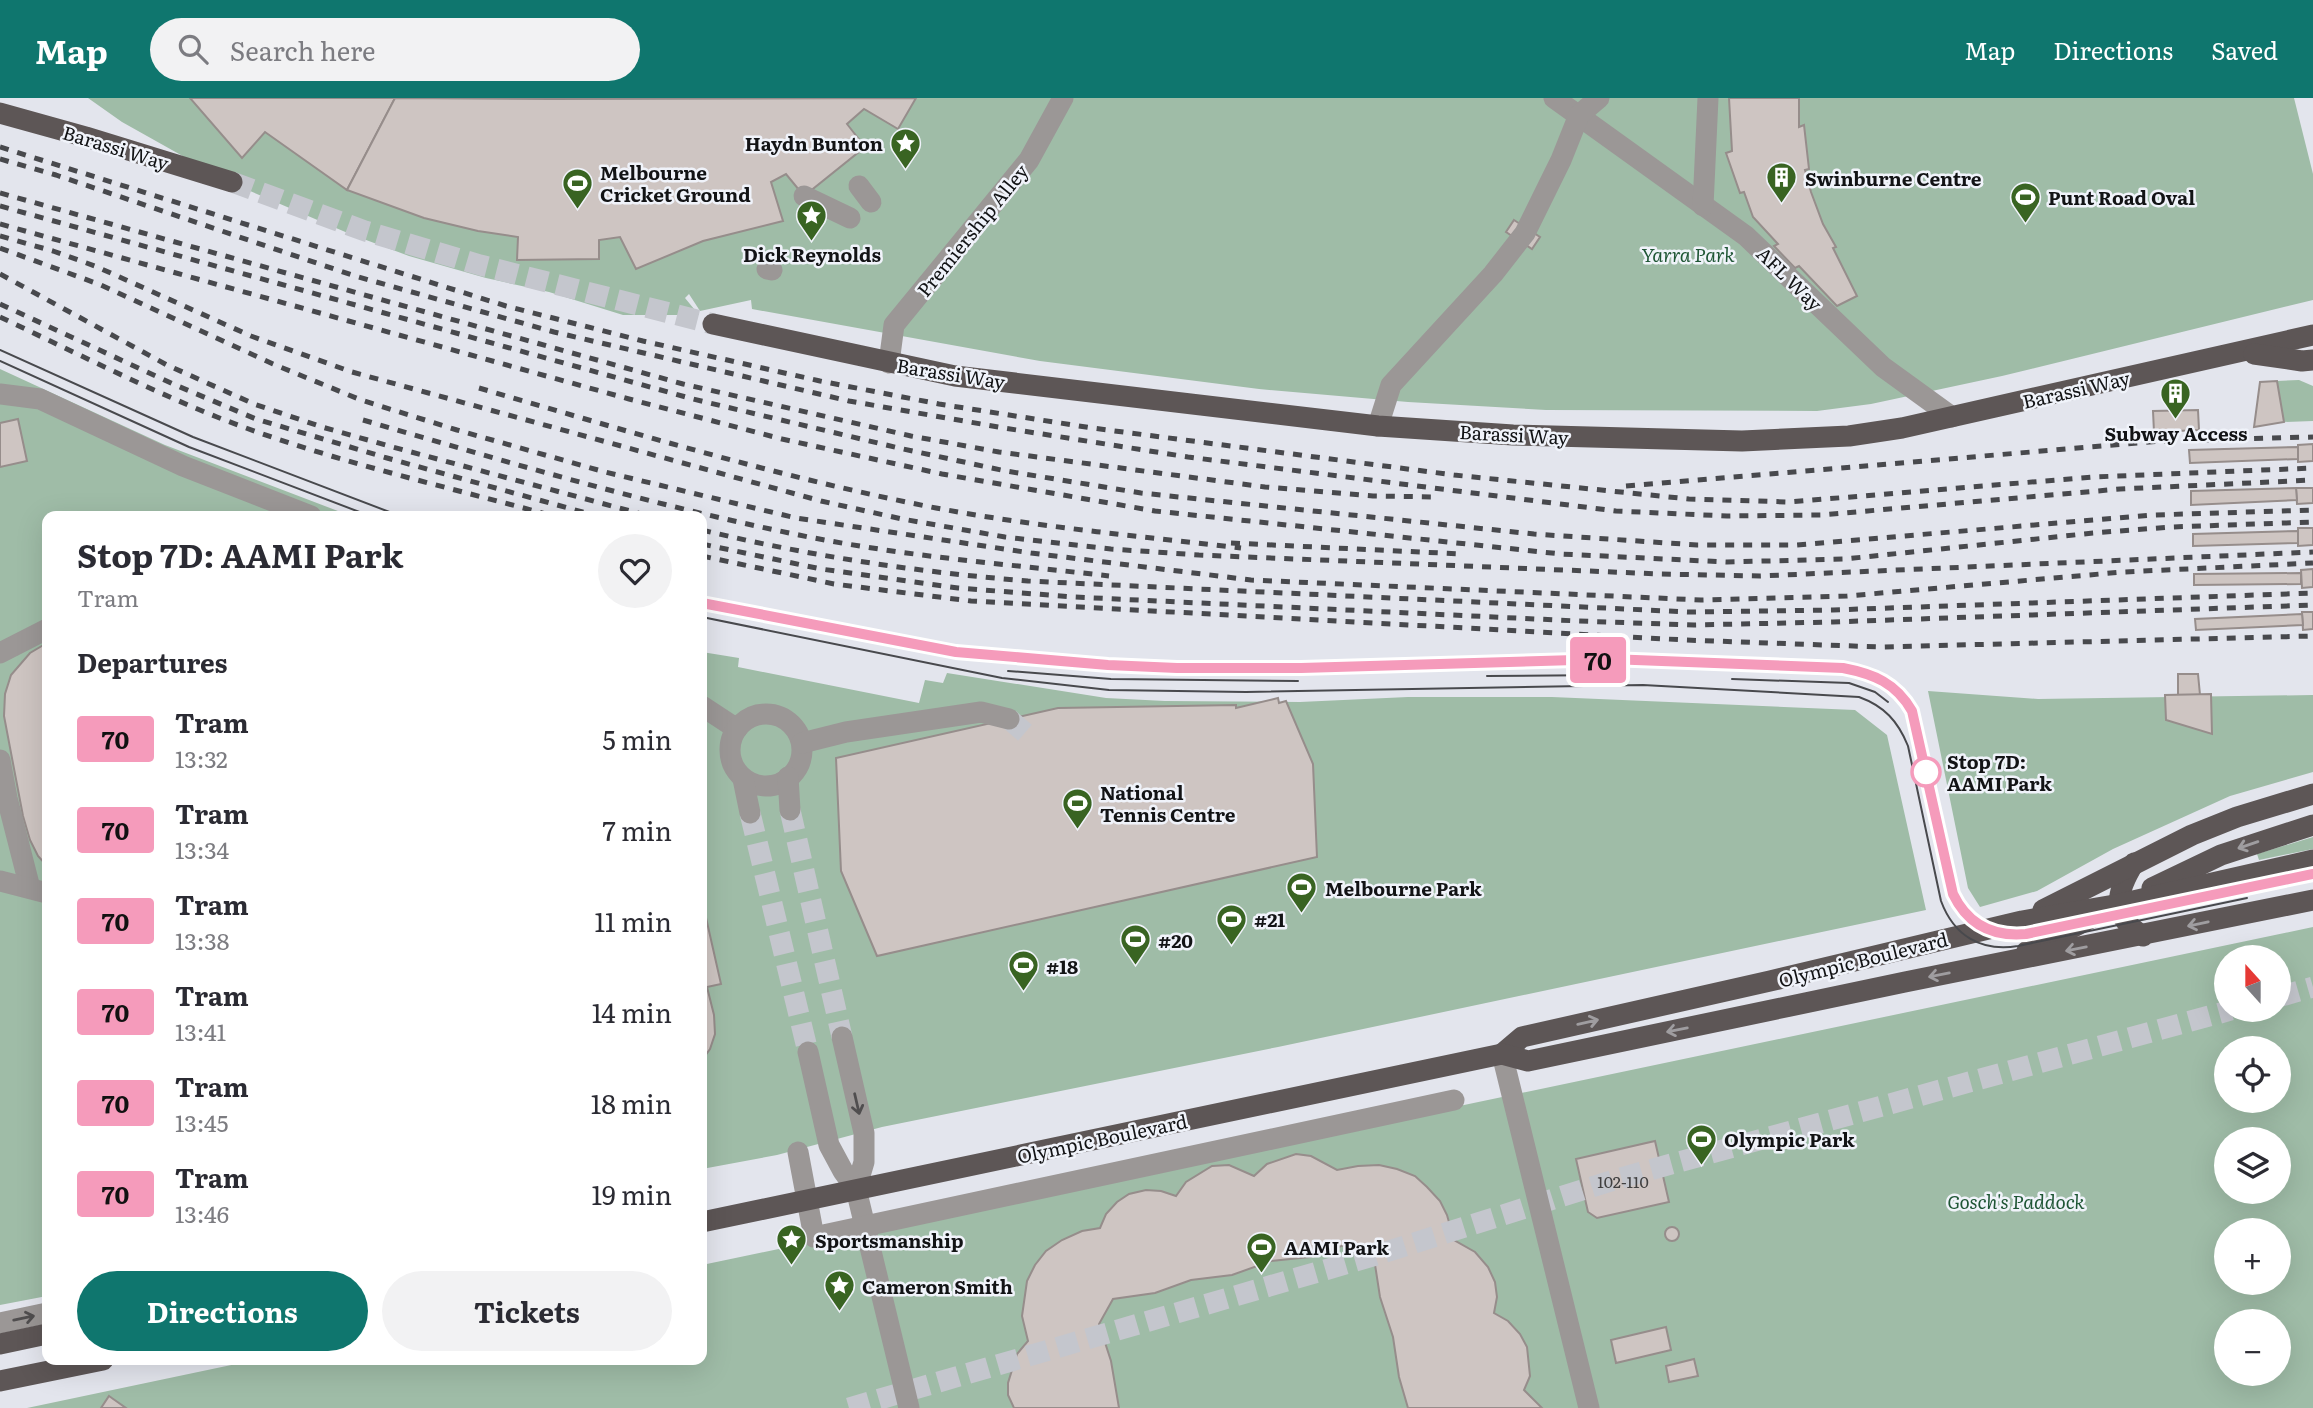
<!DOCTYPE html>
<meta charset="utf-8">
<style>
body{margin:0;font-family:Literata,serif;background:#f2f2f3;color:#2b2b33;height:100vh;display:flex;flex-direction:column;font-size:26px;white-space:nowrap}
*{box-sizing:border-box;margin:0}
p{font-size:23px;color:#7c7c81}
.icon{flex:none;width:38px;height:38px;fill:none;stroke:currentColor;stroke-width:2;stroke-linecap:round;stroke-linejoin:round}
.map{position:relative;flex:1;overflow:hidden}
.side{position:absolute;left:42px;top:413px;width:665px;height:854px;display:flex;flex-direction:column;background:#fff;border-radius:14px;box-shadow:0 7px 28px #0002}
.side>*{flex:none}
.badge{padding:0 14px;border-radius:5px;font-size:24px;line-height:46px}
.needle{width:46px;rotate:339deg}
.controls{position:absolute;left:2214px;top:847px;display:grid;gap:14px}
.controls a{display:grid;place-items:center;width:77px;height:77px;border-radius:50%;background:#fff;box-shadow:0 7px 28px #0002;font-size:35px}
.map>.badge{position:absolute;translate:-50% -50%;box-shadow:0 0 0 4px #fff}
h2{padding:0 35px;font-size:26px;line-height:63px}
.round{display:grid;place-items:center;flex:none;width:74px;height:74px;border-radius:37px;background:#f2f2f3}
.headline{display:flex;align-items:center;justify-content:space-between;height:119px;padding:0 35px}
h1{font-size:33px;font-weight:700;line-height:52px}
.primary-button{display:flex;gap:14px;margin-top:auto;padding:14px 35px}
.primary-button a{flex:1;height:80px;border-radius:42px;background:#0f766e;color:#fff;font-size:28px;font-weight:700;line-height:80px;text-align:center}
.primary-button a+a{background:#f2f2f3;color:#2b2b33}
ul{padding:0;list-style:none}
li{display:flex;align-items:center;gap:21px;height:91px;padding:0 35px}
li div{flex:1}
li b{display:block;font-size:26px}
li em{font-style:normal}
li .badge{min-width:77px;font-weight:700;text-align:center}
header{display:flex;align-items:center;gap:42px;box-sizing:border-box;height:98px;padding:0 35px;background:#0f766e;color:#fff}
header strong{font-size:33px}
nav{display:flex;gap:38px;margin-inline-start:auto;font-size:24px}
.search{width:490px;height:63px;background:#f2f2f3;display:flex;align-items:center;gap:18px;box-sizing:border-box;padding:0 24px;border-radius:38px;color:#7c7c81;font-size:26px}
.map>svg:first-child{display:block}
.green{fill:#9fbca7;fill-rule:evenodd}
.building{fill:#cec5c2;stroke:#968d8b;stroke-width:2}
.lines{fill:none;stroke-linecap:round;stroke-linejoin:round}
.minor-tunnel{stroke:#c4c6cd;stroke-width:21;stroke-dasharray:21 10;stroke-linecap:butt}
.major-tunnel{stroke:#c4c6cd;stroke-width:21;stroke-dasharray:21 10;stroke-linecap:butt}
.highway-tunnel{stroke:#c4c6cd;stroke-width:21;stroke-dasharray:21 10;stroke-linecap:butt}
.minor{stroke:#9b9796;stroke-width:21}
.major{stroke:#5d5656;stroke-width:21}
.tram{stroke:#48494d;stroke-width:2}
.rail{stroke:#48494d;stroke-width:5;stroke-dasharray:9 9;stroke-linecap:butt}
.oneway{stroke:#9f9da0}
.oneway2{stroke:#504e4f}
.line-casing{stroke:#fff;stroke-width:16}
.line{stroke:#f59bbb;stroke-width:10}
.stop-dot{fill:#fff;stroke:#f59bbb;stroke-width:3.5}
.labels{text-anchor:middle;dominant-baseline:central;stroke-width:5;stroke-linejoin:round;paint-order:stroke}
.number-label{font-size:16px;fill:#414040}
.poi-label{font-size:19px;font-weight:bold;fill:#121315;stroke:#f0f3fa;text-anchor:start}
.street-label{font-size:19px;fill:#121315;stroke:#f0f3fa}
.park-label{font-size:19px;font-style:italic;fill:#1f5635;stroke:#f0f3fa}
.stop-label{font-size:19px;font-weight:bold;fill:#121315;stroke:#f0f3fa;text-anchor:start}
</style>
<header>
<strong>Map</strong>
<div class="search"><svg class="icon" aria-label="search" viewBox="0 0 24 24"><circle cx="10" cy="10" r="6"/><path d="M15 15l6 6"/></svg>Search here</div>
<nav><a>Map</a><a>Directions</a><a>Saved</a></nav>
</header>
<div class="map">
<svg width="2313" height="1310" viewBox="0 0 2313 1310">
<rect width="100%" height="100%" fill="#e3e5ed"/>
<!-- green -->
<g class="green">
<polygon points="88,0 2294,0 2313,76 2313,202 2002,278 1871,306 1817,313 1546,312 1408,304 1259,291 1040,263 752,211 751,202 700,213 689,196 685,200 699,217 623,217 549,194 486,180 409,158 350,136 229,84 122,24"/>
<polygon points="0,271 165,347 351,418 47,418 47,1198 0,1207"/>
<polygon points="2299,282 2313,288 2313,323 2284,324 2277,283"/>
<polygon points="702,554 739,560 738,569 919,605 925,582 943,585 947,575 1106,600 1165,603 1300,604 1408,599 1552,599 1855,612 1887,637 1926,812 1278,949 882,1029 777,1057 702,1071"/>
<polygon points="1928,593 2038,601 2313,597 2313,674 2230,698 2113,751 2037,793 1980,809 1968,790"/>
<polygon points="2313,739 2313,751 2259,762 2257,756"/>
<path d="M2313,829v481h-2286l228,-48h447v-95zM2226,859h52v53h-52zM2226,950h52v53h-52zM2226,1041h52v53h-52zM2226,1132h52v53h-52zM2226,1223h52v53h-52z"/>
</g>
<!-- building -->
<g class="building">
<polygon points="190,0 395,0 347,92 265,34 242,60"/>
<polygon points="395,0 550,1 916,0 898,31 864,11 847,26 865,49 804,98 786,76 771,84 783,123 703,143 636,171 620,139 599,142 599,161 517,162 518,139 478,133 424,120 347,92"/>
<polygon points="1729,0 1799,0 1799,29 1804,27 1809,71 1805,72 1811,94 1823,126 1836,149 1833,150 1857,198 1837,208 1799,168 1795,170 1774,148 1778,146 1753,119 1744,94 1740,95 1726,55 1732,53"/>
<polygon points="1514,122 1540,139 1532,151 1506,134"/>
<polygon points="2277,283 2284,324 2254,329 2260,284"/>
<polygon points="2198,312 2199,332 2154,334 2153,313"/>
<polygon points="18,321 27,363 0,369 0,325"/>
<polygon points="2313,346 2313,363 2298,364 2298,347"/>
<polygon points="2298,349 2298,361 2190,365 2189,352"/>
<polygon points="2296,390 2313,390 2313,405 2297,406"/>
<polygon points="2296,390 2297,402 2191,407 2191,393"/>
<polygon points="2298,430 2313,430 2313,447 2298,448"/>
<polygon points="2298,433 2298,445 2193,448 2193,436"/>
<polygon points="2313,471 2313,489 2302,490 2301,472"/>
<polygon points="2301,475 2301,486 2194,487 2194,476"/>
<polygon points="2302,514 2313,514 2313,531 2303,532"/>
<polygon points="2302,516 2303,527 2196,532 2195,521"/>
<polygon points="47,545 47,768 38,758 30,742 23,718 4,618 5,596 11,577 30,555"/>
<polygon points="2178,576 2198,576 2200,597 2178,597"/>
<polygon points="2211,596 2212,636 2166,622 2165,597"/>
<polygon points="1278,600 1279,605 1286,603 1313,666 1317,759 877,858 841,773 836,660 1058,610 1236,607 1236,610"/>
<polygon points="702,802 721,886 707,889 714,917 715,936 710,951 702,962"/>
<polygon points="1655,1043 1669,1104 1597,1120 1588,1114 1576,1061"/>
<polygon points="1296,1056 1311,1058 1337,1072 1358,1068 1379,1067 1397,1071 1415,1078 1427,1089 1440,1103 1447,1117 1454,1142 1475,1154 1488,1169 1495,1184 1497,1199 1494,1215 1508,1223 1520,1236 1527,1249 1530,1278 1524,1292 1542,1310 1408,1310 1399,1279 1393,1239 1380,1199 1374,1160 1350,1145 1310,1159 1271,1163 1232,1177 1191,1182 1155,1195 1113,1201 1099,1226 1111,1263 1119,1310 1014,1310 1008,1297 1008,1285 1017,1256 1028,1243 1022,1218 1027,1183 1035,1167 1046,1153 1062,1142 1082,1133 1100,1130 1106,1116 1117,1104 1129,1096 1146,1092 1161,1093 1176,1098 1186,1084 1212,1068 1229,1067 1254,1078 1267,1066"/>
<circle cx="1672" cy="1136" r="7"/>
<polygon points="1666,1229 1671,1252 1616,1265 1611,1242"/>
<polygon points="1694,1261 1698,1278 1669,1284 1666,1268"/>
<polygon points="109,1298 126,1310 101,1310"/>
</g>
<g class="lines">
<!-- minor-tunnel -->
<g class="minor-tunnel">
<polyline points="1009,621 1030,639"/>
<polyline points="790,712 842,939"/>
<polyline points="750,715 808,954"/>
</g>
<!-- major-tunnel -->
<polyline class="major-tunnel" points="232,84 365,133 480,167 713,226"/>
<!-- highway-tunnel -->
<g class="highway-tunnel">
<polyline points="2278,899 2313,889"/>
<polyline points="849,1310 1373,1158 1617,1081 2231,912"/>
</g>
<!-- minor -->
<g class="minor">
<polyline points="1554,0 1746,138 1883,269 1952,319"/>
<polyline points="859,88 871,104"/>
<polyline points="804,98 850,120"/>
<polyline points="1703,108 1708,0"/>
<polyline points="767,171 772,172"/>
<polyline points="889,265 894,227 1029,62 1063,0"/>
<polyline points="0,296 40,301 183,368 311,418"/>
<polyline points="1378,328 1391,287 1493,176 1525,135 1561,62 1579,17 1599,0"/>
<polyline points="0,555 47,531"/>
<polyline points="702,608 737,631"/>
<circle cx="766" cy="652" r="36"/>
<polyline points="802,645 846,634 981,614 1009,621"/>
<polyline points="0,662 7,700 30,790"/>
<polyline points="788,679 790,712"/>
<polyline points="743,681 750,715"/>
<polyline points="0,783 47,795"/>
<polyline points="842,939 864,1035 864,1064 856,1091"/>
<polyline points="808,954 829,1047 843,1073 856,1091 909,1310"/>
<polyline points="1502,956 1589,1310"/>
<polyline points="798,1054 814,1139 1454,1002"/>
<polyline points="0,1225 47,1215"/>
</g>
<!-- major -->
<g class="major">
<polyline points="0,15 86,39 232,84"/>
<polyline points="713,226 955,278 1378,328 1513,337 1742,343 1849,338 1902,330 2313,237"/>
<polyline points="2254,256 2302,263 2313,262"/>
<path d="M2134,765c-18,29 -24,53 9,73"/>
<polyline points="2152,790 2221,757 2313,727"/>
<polyline points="2043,812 2192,737 2237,719 2313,696"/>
<polyline points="2027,853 2097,817"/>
<polyline points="1502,956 1522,939 1770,883 2022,823 2120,806 2313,762"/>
<polyline points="702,1124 1502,956 1528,963 1905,884 2313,802"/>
<polyline points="0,1246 47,1236"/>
<polyline points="0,1283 103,1262"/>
</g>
<!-- tram -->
<g class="tram">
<polyline points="0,252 193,339 400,418"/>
<polyline points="0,263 189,349 370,418"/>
<path d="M702,505l254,49 152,13 69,4h124l168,-7 140,-3 247,12c26,5 43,18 56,40l41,183c15,30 39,44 73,40l287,-60"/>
<path d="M702,519l300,61 107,12 137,2 397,-7 216,12c25,9 39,24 49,49l33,155c13,35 40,51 77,45l229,-48"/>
<polyline points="1008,573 1111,581 1298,583"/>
<polyline points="1487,578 1610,577"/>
<polyline points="1732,581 1849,585 1875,594 1888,604"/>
</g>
<!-- rail -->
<g class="rail">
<polyline points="0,49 506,208 643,243 820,283 939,306 1092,330 1454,377 1689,401 1789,404 2093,379 2313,370"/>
<polyline points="0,61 56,77 355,178 554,234 849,303 1004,330 1188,359 1616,413 1727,418 1821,417 2120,391 2313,382"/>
<polyline points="0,95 683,286 911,338 999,354 1265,389 1373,398 1437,399"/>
<polyline points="0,108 693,301 903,351 1006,373 1141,395 1534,436 1697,447 1796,447 2154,417 2313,412"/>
<polyline points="0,126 629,301 782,341 942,376 1155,413 1561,456 1727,464 1845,461 2093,435 2171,429 2313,424"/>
<polyline points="0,138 53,153 95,168 251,238 352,274 821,403 902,421 1005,439 1111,451 1199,457 1660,476 1760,478 2313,454"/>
<polyline points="0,150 101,187 273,266 361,302 457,332 605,374 796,420 1031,455 1251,482 1701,502 1847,498 2123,474 2313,465"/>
<polyline points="0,176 167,267 254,306 322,329 389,348 649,418"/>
<polyline points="0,206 173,286 256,321 387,360 597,418"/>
<path d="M0,219c72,34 143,70 217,100 109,43 224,68 336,99"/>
<path d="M479,290c151,44 303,90 457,120 101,19 203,28 305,40"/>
<path d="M363,322c144,42 288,85 436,115 102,21 207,29 310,41"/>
<polyline points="1626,388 2162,343 2313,339"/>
<path d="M702,432c107,26 215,42 326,51l661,31 144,-2 480,-17"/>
<polyline points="1231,445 1462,456"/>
<polyline points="702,446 821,471 958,490 1074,499 1578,523 1694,527 1833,524 2313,507"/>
<polyline points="702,458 834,486 971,503 1685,542 1881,549 2313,538"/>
</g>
</g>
<!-- one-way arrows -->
<defs><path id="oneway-shaft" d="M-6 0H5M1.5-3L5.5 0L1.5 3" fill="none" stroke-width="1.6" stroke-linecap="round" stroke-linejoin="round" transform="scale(1.75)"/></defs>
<g class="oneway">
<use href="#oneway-shaft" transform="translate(2248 747) rotate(161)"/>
<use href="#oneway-shaft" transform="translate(2198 826) rotate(168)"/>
<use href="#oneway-shaft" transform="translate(2076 851) rotate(169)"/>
<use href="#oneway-shaft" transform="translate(1939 877) rotate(169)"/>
<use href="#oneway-shaft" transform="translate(1588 924) rotate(-13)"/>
<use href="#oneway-shaft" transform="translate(1677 932) rotate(169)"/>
</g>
<g class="oneway2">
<use href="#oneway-shaft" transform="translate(857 1006) rotate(77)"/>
<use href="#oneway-shaft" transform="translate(24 1220) rotate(-12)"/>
</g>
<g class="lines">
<defs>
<path id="line" d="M702,505l254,49 152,13 69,3h124l308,-9 234,9c31,6 53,15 69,43l41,183c15,31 40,43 73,40l287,-60"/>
</defs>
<!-- line casing -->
<use href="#line" class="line-casing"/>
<!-- line -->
<use href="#line" class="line"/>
</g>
<!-- icons -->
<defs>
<symbol id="sight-pin" viewBox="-11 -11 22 30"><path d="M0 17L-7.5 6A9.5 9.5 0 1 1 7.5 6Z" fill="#396422" stroke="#f0f3fa"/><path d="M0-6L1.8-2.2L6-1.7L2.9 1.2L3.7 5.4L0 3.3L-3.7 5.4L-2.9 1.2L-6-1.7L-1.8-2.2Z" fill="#fff"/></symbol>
<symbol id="building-pin" viewBox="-11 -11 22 30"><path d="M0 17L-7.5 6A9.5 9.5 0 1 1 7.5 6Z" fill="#396422" stroke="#f0f3fa"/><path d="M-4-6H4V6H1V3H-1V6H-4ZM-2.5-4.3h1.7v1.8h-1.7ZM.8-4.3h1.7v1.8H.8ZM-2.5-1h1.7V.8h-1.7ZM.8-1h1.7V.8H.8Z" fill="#fff"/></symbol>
<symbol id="stadium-pin" viewBox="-11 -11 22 30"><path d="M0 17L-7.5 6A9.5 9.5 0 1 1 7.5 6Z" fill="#396422" stroke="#f0f3fa"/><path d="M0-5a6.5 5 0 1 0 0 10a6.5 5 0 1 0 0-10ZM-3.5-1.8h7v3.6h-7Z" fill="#fff"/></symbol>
</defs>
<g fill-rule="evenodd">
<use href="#sight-pin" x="888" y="28" width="35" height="47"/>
<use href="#building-pin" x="1764" y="62" width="35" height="47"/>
<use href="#stadium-pin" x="560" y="68" width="35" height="47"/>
<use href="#stadium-pin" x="2008" y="82" width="35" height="47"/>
<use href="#sight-pin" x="794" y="100" width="35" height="47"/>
<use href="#building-pin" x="2158" y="278" width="35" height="47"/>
<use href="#stadium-pin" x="1060" y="688" width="35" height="47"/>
<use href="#stadium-pin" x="1284" y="772" width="35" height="47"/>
<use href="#stadium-pin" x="1214" y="804" width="35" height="47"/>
<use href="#stadium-pin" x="1118" y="824" width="35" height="47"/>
<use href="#stadium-pin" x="1006" y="850" width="35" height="47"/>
<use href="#stadium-pin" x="1684" y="1024" width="35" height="47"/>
<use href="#sight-pin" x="774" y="1124" width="35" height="47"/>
<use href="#stadium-pin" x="1244" y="1132" width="35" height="47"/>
<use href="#sight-pin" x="822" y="1170" width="35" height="47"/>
</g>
<!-- markers -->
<circle class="stop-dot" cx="1926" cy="674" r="14"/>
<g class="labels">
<!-- number labels -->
<g class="number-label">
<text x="1623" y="1083">102-110</text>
</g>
<!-- poi labels -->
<g class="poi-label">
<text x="883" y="45" text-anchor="end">Haydn Bunton</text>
<text x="600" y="74">Melbourne<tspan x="600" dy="22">Cricket Ground</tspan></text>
<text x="1805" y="80">Swinburne Centre</text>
<text x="2048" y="99">Punt Road Oval</text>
<text x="812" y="156" text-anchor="middle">Dick Reynolds</text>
<text x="2176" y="335" text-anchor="middle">Subway Access</text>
<text x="1100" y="694">National<tspan x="1100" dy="22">Tennis Centre</tspan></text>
<text x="1325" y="790">Melbourne Park</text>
<text x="1254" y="821">#21</text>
<text x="1158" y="842">#20</text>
<text x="1046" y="868">#18</text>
<text x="1724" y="1041">Olympic Park</text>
<text x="815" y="1142">Sportsmanship</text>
<text x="1284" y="1149">AAMI Park</text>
<text x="862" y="1188">Cameron Smith</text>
</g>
<!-- street labels -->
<g class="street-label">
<text transform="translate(116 49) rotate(17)">Barassi Way</text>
<text transform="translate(972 132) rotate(-51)">Premiership Alley</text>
<text transform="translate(1790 180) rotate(44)">AFL Way</text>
<text transform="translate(951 275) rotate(9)">Barassi Way</text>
<text transform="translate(2076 291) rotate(-13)">Barassi Way</text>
<text transform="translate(1514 336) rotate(3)">Barassi Way</text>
<text transform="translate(1863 861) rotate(-14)">Olympic Boulevard</text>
<text transform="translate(1102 1040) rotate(-12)">Olympic Boulevard</text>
</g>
<!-- park labels -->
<g class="park-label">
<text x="1688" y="156">Yarra Park</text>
<text x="2016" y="1103">Gosch's Paddock</text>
</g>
<!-- stop labels -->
<g class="stop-label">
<text x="1947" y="663">Stop 7D:<tspan x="1947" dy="22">AAMI Park</tspan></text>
</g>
</g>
</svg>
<div class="controls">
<a><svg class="needle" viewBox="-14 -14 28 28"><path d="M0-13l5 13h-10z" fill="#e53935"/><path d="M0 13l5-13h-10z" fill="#7c7c81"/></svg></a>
<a><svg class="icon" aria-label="locate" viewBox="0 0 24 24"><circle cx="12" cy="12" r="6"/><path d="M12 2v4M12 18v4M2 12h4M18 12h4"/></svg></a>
<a><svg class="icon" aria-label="layers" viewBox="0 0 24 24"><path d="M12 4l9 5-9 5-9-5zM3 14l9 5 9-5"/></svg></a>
<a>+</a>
<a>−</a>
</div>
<b class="badge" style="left:1598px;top:562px;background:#f59bbb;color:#111">70</b>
<section class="side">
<div class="headline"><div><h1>Stop 7D: AAMI Park</h1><p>Tram</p></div><a class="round"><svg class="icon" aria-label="heart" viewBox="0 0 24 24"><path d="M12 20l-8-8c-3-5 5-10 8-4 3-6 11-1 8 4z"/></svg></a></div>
<h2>Departures</h2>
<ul>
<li><span class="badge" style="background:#f59bbb;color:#111">70</span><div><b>Tram</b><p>13:32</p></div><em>5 min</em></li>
<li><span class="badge" style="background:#f59bbb;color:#111">70</span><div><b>Tram</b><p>13:34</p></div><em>7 min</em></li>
<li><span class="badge" style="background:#f59bbb;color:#111">70</span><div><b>Tram</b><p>13:38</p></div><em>11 min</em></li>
<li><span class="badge" style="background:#f59bbb;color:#111">70</span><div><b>Tram</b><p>13:41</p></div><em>14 min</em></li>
<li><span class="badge" style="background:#f59bbb;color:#111">70</span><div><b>Tram</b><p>13:45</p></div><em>18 min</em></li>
<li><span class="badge" style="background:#f59bbb;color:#111">70</span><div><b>Tram</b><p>13:46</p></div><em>19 min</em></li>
</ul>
<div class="primary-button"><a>Directions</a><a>Tickets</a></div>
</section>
</div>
